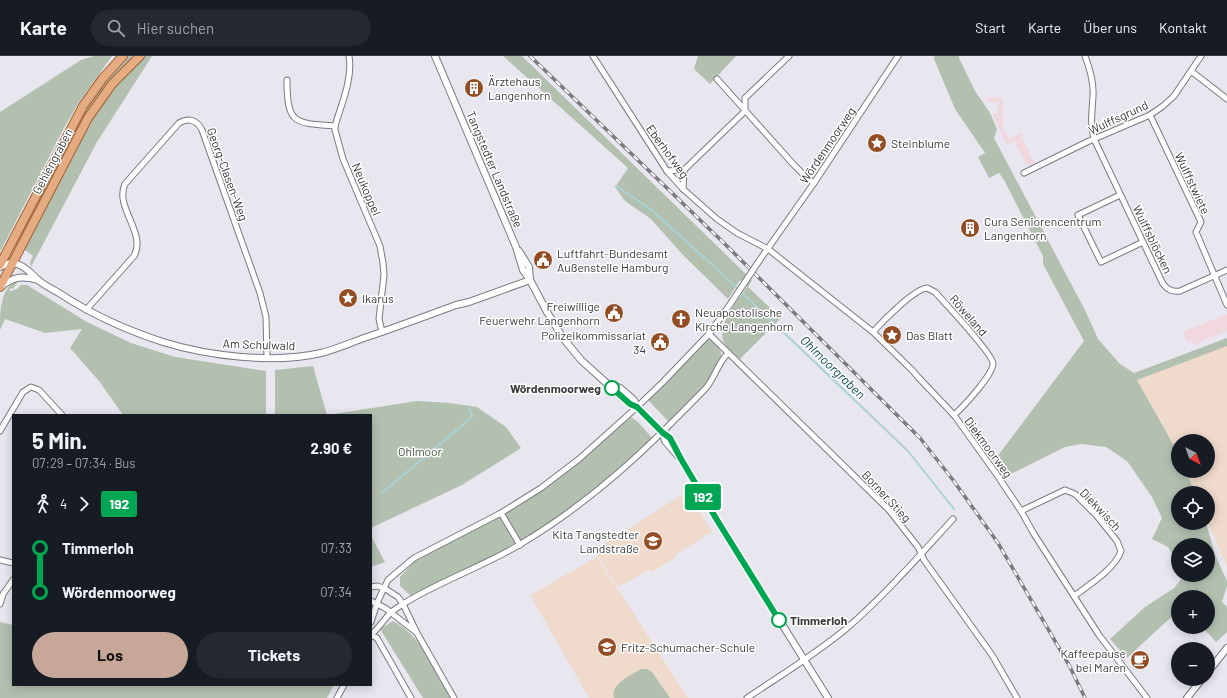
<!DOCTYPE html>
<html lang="de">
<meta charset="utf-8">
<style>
body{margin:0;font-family:Barlow,sans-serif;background:#242831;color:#f1f3f6;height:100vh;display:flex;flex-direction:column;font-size:15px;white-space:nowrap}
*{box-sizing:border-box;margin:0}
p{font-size:13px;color:#9ea1a6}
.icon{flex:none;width:22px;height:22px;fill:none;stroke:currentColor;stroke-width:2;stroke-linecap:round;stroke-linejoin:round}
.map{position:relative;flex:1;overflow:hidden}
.panel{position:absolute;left:12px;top:358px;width:360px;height:272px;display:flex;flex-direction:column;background:#171b24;border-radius:0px;box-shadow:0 2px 10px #0003}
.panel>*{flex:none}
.badge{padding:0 8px;border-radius:3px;font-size:14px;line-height:26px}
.needle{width:26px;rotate:139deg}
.buttons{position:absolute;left:1171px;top:378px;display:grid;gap:8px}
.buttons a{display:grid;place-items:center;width:44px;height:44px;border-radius:50%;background:#171b24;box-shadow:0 2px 10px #0003;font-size:20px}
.map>.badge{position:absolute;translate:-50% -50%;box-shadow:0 0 0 2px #fff}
.legs{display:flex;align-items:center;gap:6px;height:44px;padding:0 20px;font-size:13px}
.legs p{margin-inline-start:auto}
.overview{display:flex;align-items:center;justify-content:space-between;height:68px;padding:0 20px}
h1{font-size:22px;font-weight:700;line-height:30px}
.button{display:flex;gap:8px;margin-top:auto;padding:8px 20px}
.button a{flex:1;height:46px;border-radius:24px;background:#c7a898;color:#111;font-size:16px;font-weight:700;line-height:46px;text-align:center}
.button a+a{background:#242831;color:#f1f3f6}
ul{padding:0 20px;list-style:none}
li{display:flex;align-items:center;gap:14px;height:44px;font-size:15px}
li i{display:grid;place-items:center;width:6px;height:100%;margin:0 5px;background:currentColor}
li i::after{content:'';width:10px;height:10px;margin:-5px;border:3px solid;border-radius:50%;background:#171b24}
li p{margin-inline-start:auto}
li:first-child i{background:linear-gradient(#0000 50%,currentColor 0)}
li:last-child i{background:linear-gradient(currentColor 50%,#0000 0)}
header{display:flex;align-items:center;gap:24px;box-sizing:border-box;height:56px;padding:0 20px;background:#171b24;border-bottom:1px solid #363941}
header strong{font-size:19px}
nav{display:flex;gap:22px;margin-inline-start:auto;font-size:14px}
.search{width:280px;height:36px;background:#242831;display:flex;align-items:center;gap:10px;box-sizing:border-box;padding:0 14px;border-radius:22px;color:#9ea1a6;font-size:15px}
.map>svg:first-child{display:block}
.industrial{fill:#f1d7de}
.education{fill:#efdacc}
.green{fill:#b3c0b0}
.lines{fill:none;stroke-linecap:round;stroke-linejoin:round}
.stream{stroke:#aad2d5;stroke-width:2}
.minor-casing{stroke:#7a7a82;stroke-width:7}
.tertiary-casing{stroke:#7a7a82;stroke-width:8}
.primary-casing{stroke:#9e6034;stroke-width:10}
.minor{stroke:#fff;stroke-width:5}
.tertiary{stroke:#fff;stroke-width:6}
.primary{stroke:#e5ac82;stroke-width:8}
.rail-casing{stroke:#7a7a7f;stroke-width:3.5}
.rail{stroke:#fff;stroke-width:2;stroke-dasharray:6;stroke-linecap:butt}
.minor-bridge-casing{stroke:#7a7a82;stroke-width:7;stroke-linecap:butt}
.minor-bridge{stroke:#fff;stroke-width:5}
.line-1-casing{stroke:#fff;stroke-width:9}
.line-1{stroke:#00a651;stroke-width:6}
.stop-1-dot{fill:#fff;stroke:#00a651;stroke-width:2}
.labels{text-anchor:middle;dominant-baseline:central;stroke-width:3;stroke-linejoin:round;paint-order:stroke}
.poi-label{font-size:12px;fill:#3a3a3d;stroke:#fff;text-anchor:start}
.street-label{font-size:12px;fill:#3a3a3d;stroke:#fff}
.stop-label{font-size:12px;font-weight:bold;fill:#3a3a3d;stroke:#fff;text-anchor:end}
.park-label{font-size:12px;fill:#36562f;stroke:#fff}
.water-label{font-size:13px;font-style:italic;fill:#134d51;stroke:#fff}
</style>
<header>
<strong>Karte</strong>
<div class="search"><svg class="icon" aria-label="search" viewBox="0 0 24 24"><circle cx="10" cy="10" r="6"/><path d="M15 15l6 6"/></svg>Hier suchen</div>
<nav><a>Start</a><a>Karte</a><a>Über uns</a><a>Kontakt</a></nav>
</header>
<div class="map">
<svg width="1227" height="642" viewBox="0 0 1227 642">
<rect width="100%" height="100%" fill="#e8e7f0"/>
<!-- industrial -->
<g class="industrial">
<polygon points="987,41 1003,42 1003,72 1009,83 1020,77 1035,108 1031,111 1025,106 1014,85 1006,88 992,57 997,58 998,47 989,46"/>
<polygon points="1227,258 1227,275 1193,289 1191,284 1188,286 1186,284 1183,276"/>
</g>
<!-- education -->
<g class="education">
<polygon points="1227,290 1227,510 1208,467 1208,437 1195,437 1186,415 1208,415 1208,385 1178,385 1178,397 1137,324"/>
<polygon points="687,436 712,476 678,497 675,502 652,516 649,514 618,531 594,494"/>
<polygon points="597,501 688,642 589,642 530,539"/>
</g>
<!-- green -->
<g class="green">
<polygon points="94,0 112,0 79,46 64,72 0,196 0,56 81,4"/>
<polygon points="127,0 132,0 127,8 110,25 89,53 17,190 14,188 86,52 107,22"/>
<polygon points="144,0 152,0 97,86 31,211 30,206 33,200 25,194 24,192 91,63 114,30"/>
<path d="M503,0h19l230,224 -4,7 33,31 -41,41c-5,-4 -10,-8 -14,-13 -13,-18 11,-44 21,-59l-7,-7 -12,19 -45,-44 -32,-36 -26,-18 -10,-14 13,-19z"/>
<polygon points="698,0 736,0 710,28 694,13"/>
<polygon points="934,0 959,0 959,2 975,35 990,57 997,73 994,82 1086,256 1098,283 1120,308 1134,317 1227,282 1227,290 1137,324 1178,397 1178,415 1186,415 1195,437 1178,437 1178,467 1206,467 1216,501 1227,525 1227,530 1222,546 1227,551 1227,576 1216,586 1202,571 1208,571 1208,541 1178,541 1178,557 1169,563 1127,602 1110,583 1145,551 1174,532 1185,519 1208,519 1208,489 1178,489 1178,508 1168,491 1152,483 1162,462 1152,441 1127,405 1106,391 1081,388 1065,391 1005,421 994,405 1084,285 1043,208 1043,200 1004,124 999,117 989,122 978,101 985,97 955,53 934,3"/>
<path d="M15,225h3l-5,8 -2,-1 -2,3h2l6,-2 4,-4h6l60,37 44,21 44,14 91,14v44h-143l-24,-34 -29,-33 12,-19 -37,4 -40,-14 -5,11c0,-18 0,-39 15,-49z"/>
<path d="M705,284h5c6,4 13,10 11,18l-13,23 -39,41 -21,-22z"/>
<polygon points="313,310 327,359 417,345 450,347 477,351 506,371 521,392 462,429 371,472 371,359 275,359 275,314"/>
<path d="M631,361l7,5 15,17c-27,24 -54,50 -84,71 -50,34 -104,60 -158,86l-11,-10v-9l15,-16 81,-43 44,-27 24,-17z"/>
<polygon points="371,480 385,506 371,511"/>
<path d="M393,565c29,15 43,50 58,77h-28l-43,-69z"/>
<polygon points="0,566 13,569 13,629 334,629 327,642 0,642"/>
<path d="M641,613h6l5,3 18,26h-56c-4,-14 17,-23 27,-29z"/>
</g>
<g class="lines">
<!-- stream -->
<g class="stream">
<polyline points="616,130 649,152 717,213 908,395 954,453"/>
<polyline points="382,437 472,361 469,351"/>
</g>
<defs>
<g id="minor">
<path d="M349,0c4,23 -8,49 -14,70v4l8,29 37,87 3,17 1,12 -5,44 3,13"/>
<polyline points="593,0 667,115 683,133 717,163 737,177 768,193 873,276 912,314 918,321 954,359 995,416 1021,455 1034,478 1099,579 1147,642"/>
<path d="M1085,0c5,13 9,26 8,40 -1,17 -3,27 1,43l69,145c5,6 9,8 17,7l47,-21"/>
<polyline points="1191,15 1227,43"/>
<polyline points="717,23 793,108 805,120 814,127"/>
<path d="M287,24c0,45 8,43 48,46"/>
<polyline points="1150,59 1201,166 1196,176 1227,249"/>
<polyline points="667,115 684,114 745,55 745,42 789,0"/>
<polyline points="1024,117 1087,86 1150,59 1163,50 1174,40 1201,0"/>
<polyline points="683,133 684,114"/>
<polyline points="1120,139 1078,159 1101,206 1143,186"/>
<polyline points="759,205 814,127 898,0"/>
<path d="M86,254l48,-54c13,-23 -20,-49 -9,-72l54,-61c9,-6 18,-3 23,7l58,163 6,24 1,40"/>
<path d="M873,276c9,-10 41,-43 54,-44l8,4c9,10 59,63 58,72 -1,12 -30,43 -39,51"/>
<polyline points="709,278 889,454 918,491 924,504 992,599 1017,642"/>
<polyline points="0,375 23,336 31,331 39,334 62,359"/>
<path d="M1021,455l44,-21 10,4 22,22 20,25 4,10c-6,18 -32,34 -47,45"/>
<polyline points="501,457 520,489"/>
<polyline points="0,504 13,507"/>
<polyline points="371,531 377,530 384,532 398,541 403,548 417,577 454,642"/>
<polyline points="371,545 385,552 416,576"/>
<polyline points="0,548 3,538 13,524"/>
<polyline points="371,566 377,547 384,532 388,524 395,518 414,502 501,457 541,432 579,403 637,351 663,326 709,278 731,247"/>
<path d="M371,578l4,-3 16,-19 12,-8c37,-23 79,-37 116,-59 73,-43 129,-97 187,-157 9,-11 12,-25 22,-35"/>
<polyline points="371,579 377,582 411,642"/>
<polyline points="337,642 344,629"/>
<path d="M747,642c34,-23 69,-44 100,-70 38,-33 72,-72 106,-109"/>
</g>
<g id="tertiary">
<polyline points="435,0 516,191 523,214 530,224 547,256 563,282 581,304 624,343 630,348 637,351"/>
<polyline points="519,195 529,211 530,224"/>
<path d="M0,211c5,-3 11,-5 17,-3 10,3 14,10 21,16 6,5 14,9 21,13 32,21 67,37 104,49 45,14 111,22 158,11 16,-4 31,-11 46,-16 30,-10 59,-21 89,-32l13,-3 61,-22"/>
<path d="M1,231c12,-11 22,-11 37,-7"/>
<polyline points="610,328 620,332 634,344 637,351 663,377 670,382 681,403 717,464 828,642"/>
<polyline points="663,377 665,385 678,400"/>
<polyline points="1208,616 1227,592"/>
<polyline points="1187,642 1202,623"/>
</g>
<g id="primary">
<polyline points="0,209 83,50 103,22 123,0"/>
<polyline points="0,231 88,62 112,28 140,0"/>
</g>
</defs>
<!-- minor casing -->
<use href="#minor" class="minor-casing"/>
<!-- tertiary casing -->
<use href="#tertiary" class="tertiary-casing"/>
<!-- primary casing -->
<use href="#primary" class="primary-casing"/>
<!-- minor -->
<use href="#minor" class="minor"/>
<!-- tertiary -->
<use href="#tertiary" class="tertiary"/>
<!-- primary -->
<use href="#primary" class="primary"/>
<defs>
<polyline id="rail" points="530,0 727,190 920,382 953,424 998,487 1069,609 1085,642"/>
</defs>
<!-- rail casing -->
<use href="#rail" class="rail-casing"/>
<!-- rail -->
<use href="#rail" class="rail"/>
<defs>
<polyline id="minor-bridge" points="731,247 759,205"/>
</defs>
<!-- minor-bridge casing -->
<use href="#minor-bridge" class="minor-bridge-casing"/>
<!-- minor-bridge -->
<use href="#minor-bridge" class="minor-bridge"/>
</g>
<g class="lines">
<defs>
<polyline id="line-1" points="612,332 630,348 637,351 663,377 670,382 681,403 717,464 779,564"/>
</defs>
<!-- line-1 casing -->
<use href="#line-1" class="line-1-casing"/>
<!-- line-1 -->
<use href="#line-1" class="line-1"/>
</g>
<!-- icons -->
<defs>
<symbol id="building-disc" viewBox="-11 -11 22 22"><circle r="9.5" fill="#934d25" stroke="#fff"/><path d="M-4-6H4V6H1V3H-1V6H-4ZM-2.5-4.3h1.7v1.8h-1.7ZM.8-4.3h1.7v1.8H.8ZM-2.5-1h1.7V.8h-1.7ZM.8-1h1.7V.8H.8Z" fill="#fff"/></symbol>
<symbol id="sight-disc" viewBox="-11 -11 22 22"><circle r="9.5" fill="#934d25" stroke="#fff"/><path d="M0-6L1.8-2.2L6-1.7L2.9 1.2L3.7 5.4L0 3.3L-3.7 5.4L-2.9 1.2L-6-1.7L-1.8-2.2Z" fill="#fff"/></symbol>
<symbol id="civic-disc" viewBox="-11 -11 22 22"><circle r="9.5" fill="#934d25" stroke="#fff"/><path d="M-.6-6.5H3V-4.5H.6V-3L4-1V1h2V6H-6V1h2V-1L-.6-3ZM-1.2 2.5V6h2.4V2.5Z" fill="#fff"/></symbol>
<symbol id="church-disc" viewBox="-11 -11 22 22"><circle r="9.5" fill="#934d25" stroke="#fff"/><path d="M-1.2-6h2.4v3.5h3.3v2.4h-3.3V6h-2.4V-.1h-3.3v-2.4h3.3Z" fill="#fff"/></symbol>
<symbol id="school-disc" viewBox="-11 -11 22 22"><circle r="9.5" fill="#934d25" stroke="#fff"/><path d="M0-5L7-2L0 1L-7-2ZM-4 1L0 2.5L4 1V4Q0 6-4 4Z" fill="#fff"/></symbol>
<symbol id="cafe-disc" viewBox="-11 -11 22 22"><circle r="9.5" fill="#934d25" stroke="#fff"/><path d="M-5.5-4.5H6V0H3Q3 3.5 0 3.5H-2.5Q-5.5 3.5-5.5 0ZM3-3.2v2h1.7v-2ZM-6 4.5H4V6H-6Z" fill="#fff"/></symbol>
</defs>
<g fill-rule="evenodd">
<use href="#building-disc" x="463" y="21" width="22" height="22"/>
<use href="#sight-disc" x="866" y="76" width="22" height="22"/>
<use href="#building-disc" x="959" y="161" width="22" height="22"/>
<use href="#civic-disc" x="532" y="193" width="22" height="22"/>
<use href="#sight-disc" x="337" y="231" width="22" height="22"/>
<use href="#civic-disc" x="603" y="246" width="22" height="22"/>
<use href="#church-disc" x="670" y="252" width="22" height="22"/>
<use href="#sight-disc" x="881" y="268" width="22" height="22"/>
<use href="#civic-disc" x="649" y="275" width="22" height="22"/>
<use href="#school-disc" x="642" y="474" width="22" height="22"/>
<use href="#school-disc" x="596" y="580" width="22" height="22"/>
<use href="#cafe-disc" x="1129" y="593" width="22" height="22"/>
</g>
<!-- markers -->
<g class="stop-1-dot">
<circle cx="612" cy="332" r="7"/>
<circle cx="779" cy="564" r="7"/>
</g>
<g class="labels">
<!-- poi labels -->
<g class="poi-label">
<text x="488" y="25">Ärztehaus<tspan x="488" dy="14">Langenhorn</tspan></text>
<text x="891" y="87">Steinblume</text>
<text x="984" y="165">Cura Seniorencentrum<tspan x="984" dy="14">Langenhorn</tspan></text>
<text x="557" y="197">Luftfahrt-Bundesamt<tspan x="557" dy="14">Außenstelle Hamburg</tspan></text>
<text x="362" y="242">Ikarus</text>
<text x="600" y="250" text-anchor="end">Freiwillige<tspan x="600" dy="14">Feuerwehr Langenhorn</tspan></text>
<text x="695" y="256">Neuapostolische<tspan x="695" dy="14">Kirche Langenhorn</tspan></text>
<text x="646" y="279" text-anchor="end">Polizeikommissariat<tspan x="646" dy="14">34</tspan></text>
<text x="906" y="279">Das Blatt</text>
<text x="639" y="478" text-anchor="end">Kita Tangstedter<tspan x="639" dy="14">Landstraße</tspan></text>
<text x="621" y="591">Fritz-Schumacher-Schule</text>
<text x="1126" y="597" text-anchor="end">Kaffeepause<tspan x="1126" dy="14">bei Maren</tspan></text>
</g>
<!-- street labels -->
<g class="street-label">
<text transform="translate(1118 61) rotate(-25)">Wulffsgrund</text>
<text transform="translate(827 89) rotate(-56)">Wördenmoorweg</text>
<text transform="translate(668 95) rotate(54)">Eberhofweg</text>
<text transform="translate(52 105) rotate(-62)">Gehlengraben</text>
<text transform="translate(495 113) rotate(67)">Tangstedter Landstraße</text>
<text transform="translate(228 118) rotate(70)">Georg-Clasen-Weg</text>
<text transform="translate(1193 127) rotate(65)">Wulffstwiete</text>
<text transform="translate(367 133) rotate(67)">Neukoppel</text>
<text transform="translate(1153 183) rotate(64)">Wulffsblöcken</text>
<text transform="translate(969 259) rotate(49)">Röweland</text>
<text transform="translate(259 288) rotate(2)">Am Schulwald</text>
<text transform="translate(989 391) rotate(54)">Diekmoorweg</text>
<text transform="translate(887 440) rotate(47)">Borner Stieg</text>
<text transform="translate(1101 453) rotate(46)">Diekwisch</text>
</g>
<!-- stop labels -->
<g class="stop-label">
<text x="601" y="332">Wördenmoorweg</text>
<text x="790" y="564" text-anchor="start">Timmerloh</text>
</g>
<!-- park labels -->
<g class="park-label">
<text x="420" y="395">Ohlmoor</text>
</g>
<!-- water labels -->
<g class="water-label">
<text transform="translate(833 311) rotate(44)">Ohlmoorgraben</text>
</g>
</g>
</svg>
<div class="buttons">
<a><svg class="needle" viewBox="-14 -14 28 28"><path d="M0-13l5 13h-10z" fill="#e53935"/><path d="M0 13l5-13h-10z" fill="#9ea1a6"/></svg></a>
<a><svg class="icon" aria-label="locate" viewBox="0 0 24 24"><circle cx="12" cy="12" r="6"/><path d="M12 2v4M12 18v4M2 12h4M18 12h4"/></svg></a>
<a><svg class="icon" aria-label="layers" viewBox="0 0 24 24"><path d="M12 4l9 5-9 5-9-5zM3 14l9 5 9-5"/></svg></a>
<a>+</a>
<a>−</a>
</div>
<b class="badge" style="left:703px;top:441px;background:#00a651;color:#fff">192</b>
<section class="panel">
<div class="overview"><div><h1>5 Min.</h1><p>07:29 – 07:34 · Bus</p></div><b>2.90 €</b></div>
<div class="legs"><svg class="icon" aria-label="walk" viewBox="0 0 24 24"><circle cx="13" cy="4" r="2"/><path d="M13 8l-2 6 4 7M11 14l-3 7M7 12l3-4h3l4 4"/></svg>4<svg class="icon" aria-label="forward" viewBox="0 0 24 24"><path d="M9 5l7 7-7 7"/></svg><b class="badge" style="background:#00a651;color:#fff">192</b></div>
<ul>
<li><i style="color:#00a651"></i><b>Timmerloh</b><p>07:33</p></li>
<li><i style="color:#00a651"></i><b>Wördenmoorweg</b><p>07:34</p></li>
</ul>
<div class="button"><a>Los</a><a>Tickets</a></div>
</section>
</div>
